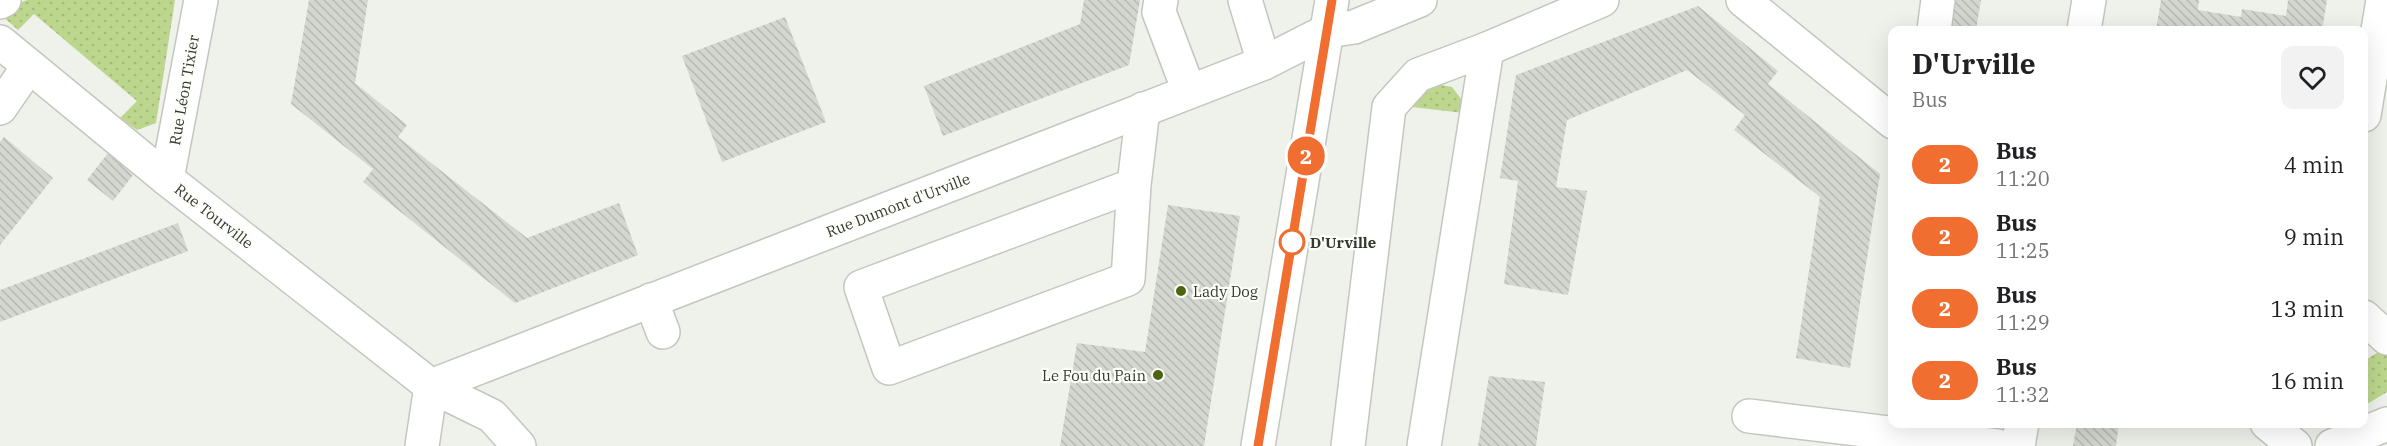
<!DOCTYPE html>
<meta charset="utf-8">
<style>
body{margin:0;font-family:"IBM Plex Serif",serif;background:#f2f2f2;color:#202124;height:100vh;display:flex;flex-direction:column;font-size:22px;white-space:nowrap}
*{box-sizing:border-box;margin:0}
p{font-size:20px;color:#757577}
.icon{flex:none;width:33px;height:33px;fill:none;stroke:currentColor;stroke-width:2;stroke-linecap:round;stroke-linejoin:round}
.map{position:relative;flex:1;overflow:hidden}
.details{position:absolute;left:1888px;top:26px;width:480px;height:402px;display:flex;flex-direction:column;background:#fff;border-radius:12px;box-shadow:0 6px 24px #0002}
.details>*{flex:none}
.badge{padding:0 12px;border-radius:20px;font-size:21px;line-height:39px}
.map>.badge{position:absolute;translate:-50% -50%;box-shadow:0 0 0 3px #fff}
.round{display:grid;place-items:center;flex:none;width:63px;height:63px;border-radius:12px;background:#f2f2f2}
.head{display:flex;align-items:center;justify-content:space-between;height:102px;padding:0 24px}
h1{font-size:28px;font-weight:700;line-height:45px}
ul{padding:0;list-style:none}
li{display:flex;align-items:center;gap:18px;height:72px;padding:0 24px}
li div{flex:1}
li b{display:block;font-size:22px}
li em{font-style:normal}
li .badge{min-width:66px;font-weight:700;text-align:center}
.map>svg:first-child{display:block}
.grass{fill:url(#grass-dots)}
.building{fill:url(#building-back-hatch)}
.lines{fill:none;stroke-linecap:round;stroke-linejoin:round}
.minor-casing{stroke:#c4c7c0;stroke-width:36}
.minor{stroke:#fff;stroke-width:33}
.line-casing{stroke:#fff;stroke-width:14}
.line{stroke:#f06e30;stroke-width:9}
.stop-dot{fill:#fff;stroke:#f06e30;stroke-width:3}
.poi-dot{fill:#4c6311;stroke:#fcfff8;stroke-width:2}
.labels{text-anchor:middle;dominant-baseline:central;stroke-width:4.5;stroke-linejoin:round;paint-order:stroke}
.street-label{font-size:15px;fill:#363735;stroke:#fcfff8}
.stop-label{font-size:15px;font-weight:bold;fill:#363735;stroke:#fcfff8;text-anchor:start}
.poi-label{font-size:15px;fill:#363735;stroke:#fcfff8;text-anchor:start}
</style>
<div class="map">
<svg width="2387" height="446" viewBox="0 0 2387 446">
<defs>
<pattern id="grass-dots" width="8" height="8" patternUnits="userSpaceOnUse" patternTransform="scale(1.5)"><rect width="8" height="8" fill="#bcd78d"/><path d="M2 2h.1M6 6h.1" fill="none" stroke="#a2b97a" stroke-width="1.8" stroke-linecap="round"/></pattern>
<pattern id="building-back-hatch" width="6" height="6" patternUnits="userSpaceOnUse" patternTransform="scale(1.5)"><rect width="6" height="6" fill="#d4d7d0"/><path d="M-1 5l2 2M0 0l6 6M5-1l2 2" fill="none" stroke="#b7b9b3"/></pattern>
</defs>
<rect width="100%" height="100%" fill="#eff1eb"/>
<!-- grass -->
<g class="grass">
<polygon points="27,0 175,0 156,123 137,130 120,118 137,101 34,14 18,30 0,14 0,10"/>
<polygon points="1430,83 1452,87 1462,100 1464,113 1412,107 1417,90"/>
<polygon points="2385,348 2387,349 2387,392 2364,406 2364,357 2367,359"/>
</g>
<!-- building -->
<g class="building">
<polygon points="309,0 368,0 355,83 407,125 398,137 527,238 619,203 638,255 515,303 363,182 373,169 291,104"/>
<polygon points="1084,0 1140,0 1129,65 943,136 924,86 1080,24"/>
<polygon points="1951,0 1981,0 1976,30 1946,30"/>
<polygon points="2161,0 2199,0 2198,10 2241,17 2242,9 2286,16 2288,0 2327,0 2322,30 2156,30"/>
<polygon points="1698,6 1778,71 1768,84 1880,174 1850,368 1796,358 1820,197 1734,130 1745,115 1687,70 1567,120 1556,187 1587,191 1568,295 1504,284 1518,181 1500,178 1516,75"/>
<polygon points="785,17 826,122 722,162 682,56"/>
<polygon points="4,137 53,178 0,245 0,142"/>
<polygon points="108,153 133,175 113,201 87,180"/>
<polygon points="1168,205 1240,216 1204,446 1060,446 1077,343 1145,352"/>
<polygon points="178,223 188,251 0,322 0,290"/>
<polygon points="1489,376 1545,382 1536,446 1478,446"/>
<polygon points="2077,423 2119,423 2116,446 2073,446"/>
</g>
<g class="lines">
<defs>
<g id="minor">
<polyline points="1161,0 1159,12 1189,91"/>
<polyline points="1245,0 1264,63"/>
<polyline points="1743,0 1893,122"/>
<polyline points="0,2 4,0"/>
<polyline points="1934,30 1938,0"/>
<polyline points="2084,30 2089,0"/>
<polyline points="0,42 167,179 431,386 492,416 519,446"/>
<polyline points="0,108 29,66"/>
<polyline points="2364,115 2383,0"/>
<polyline points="167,179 201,0"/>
<polyline points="1134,185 1128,279 889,368 861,287 1134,185 1143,109"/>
<polyline points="651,300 663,332"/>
<polyline points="2364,317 2387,338"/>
<polyline points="1749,416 1997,446"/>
<polyline points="2267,423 2295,446"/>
<polyline points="422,446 431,386 1264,63 1327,31 1354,27 1420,0"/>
<polyline points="1258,446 1332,0"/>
<polyline points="1348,446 1389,107 1418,75 1487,49"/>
<polyline points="1424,446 1487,49 1602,0"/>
<polyline points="2018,446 2022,423"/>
<polyline points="2332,446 2387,424"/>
</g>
</defs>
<!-- minor casing -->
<use href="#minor" class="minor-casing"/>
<!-- minor -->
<use href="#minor" class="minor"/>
</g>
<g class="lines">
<defs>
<polyline id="line" points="1258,446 1332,0"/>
</defs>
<!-- line casing -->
<use href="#line" class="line-casing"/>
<!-- line -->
<use href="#line" class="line"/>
</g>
<!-- markers -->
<circle class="stop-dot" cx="1292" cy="242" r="12"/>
<g class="poi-dot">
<circle cx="1181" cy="291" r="6"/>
<circle cx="1158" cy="375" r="6"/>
</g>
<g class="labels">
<!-- street labels -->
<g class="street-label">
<text transform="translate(184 90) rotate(-80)">Rue Léon Tixier</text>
<text transform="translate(898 205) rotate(-21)">Rue Dumont d'Urville</text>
<text transform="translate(214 216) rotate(38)">Rue Tourville</text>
</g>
<!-- stop labels -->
<g class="stop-label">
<text x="1310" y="242">D'Urville</text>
</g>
<!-- poi labels -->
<g class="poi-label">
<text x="1193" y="291">Lady Dog</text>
<text x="1146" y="375" text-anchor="end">Le Fou du Pain</text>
</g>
</g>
</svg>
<b class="badge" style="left:1306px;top:156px;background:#f06e30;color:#fff">2</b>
<section class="details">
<div class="head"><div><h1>D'Urville</h1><p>Bus</p></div><a class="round"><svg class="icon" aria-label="heart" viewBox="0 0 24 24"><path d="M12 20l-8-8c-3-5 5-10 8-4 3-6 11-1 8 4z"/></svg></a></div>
<ul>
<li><span class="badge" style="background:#f06e30;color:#fff">2</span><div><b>Bus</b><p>11:20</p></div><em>4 min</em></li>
<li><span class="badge" style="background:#f06e30;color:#fff">2</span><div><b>Bus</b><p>11:25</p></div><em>9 min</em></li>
<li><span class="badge" style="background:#f06e30;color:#fff">2</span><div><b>Bus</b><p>11:29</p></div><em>13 min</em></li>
<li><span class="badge" style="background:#f06e30;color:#fff">2</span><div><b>Bus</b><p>11:32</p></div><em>16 min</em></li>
</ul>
</section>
</div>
